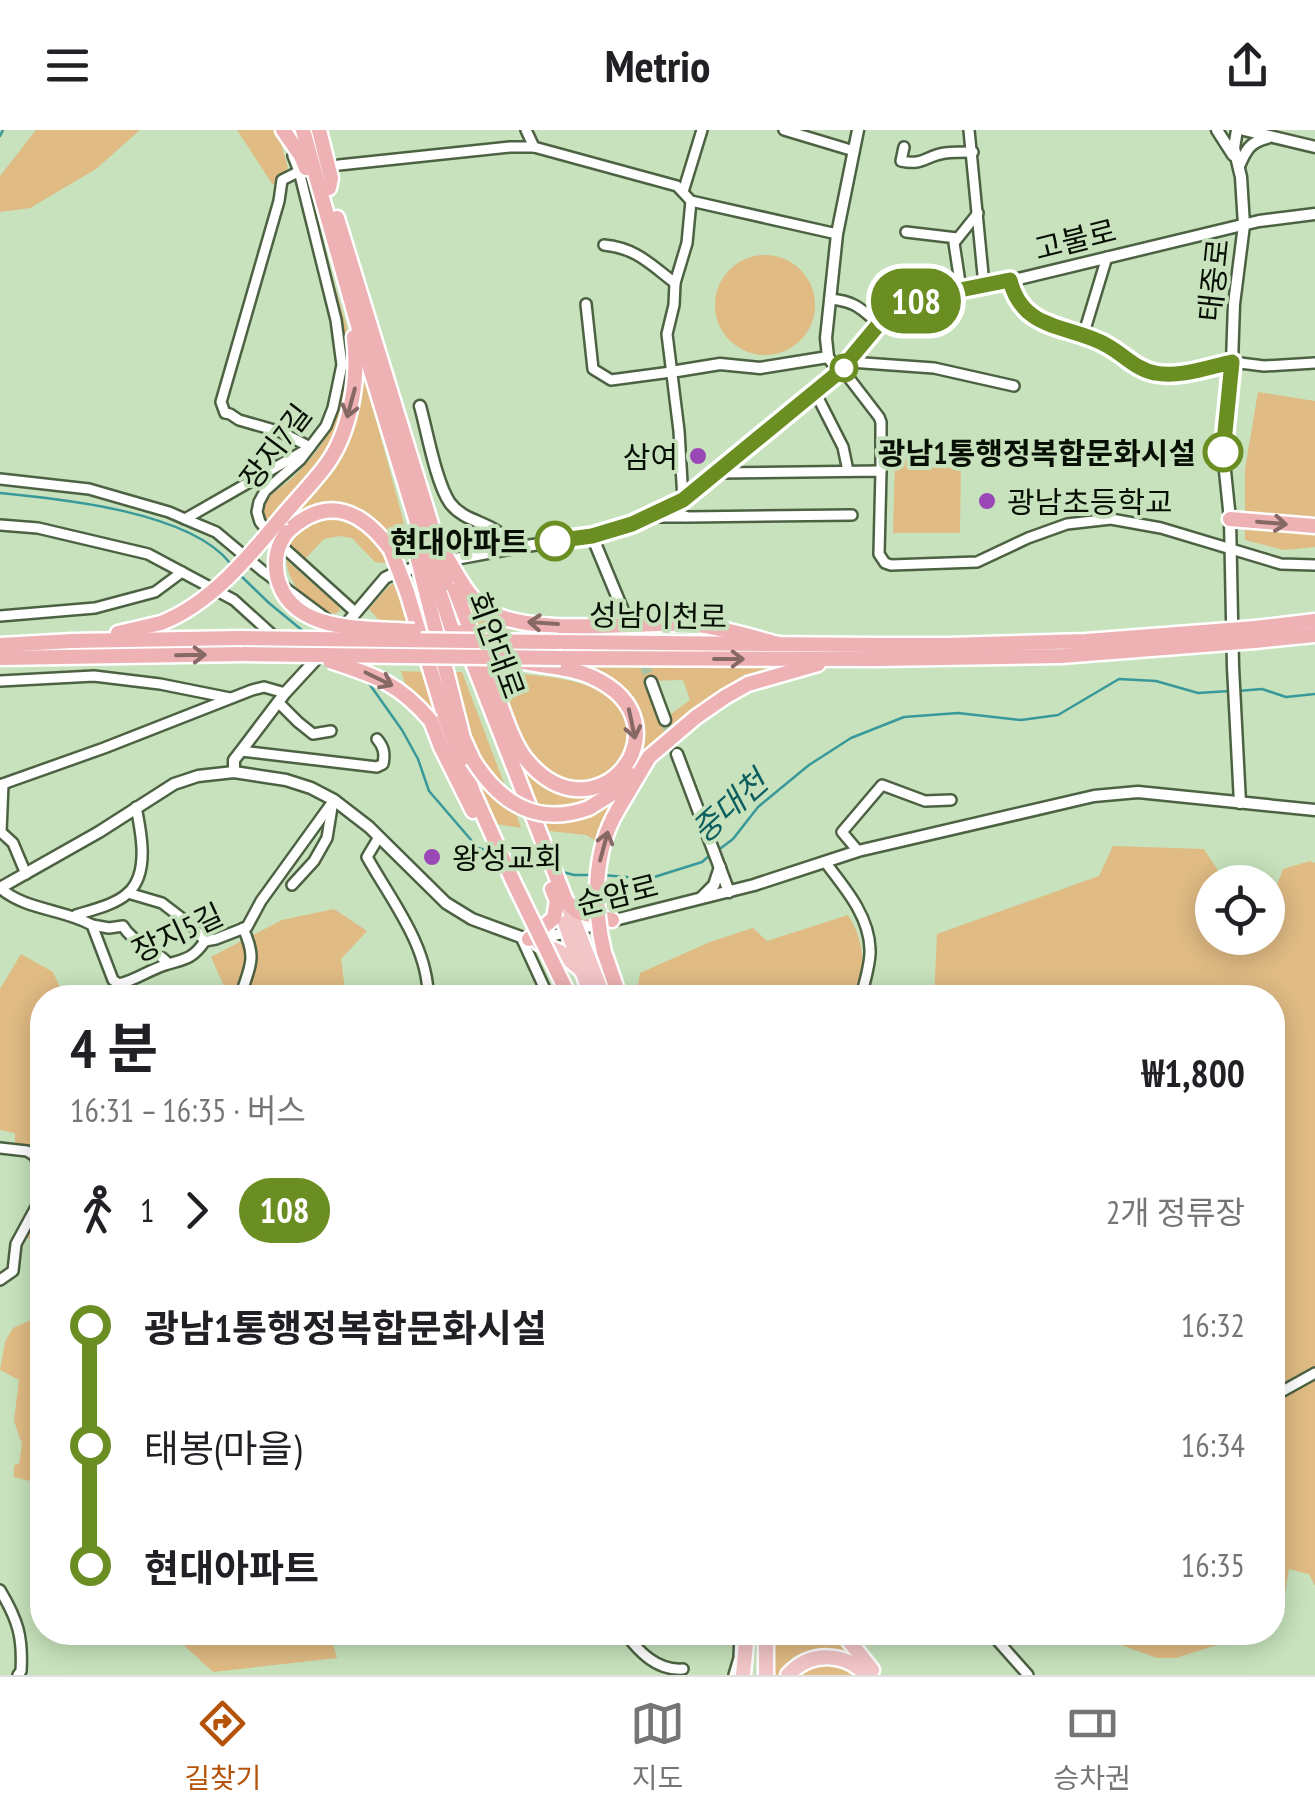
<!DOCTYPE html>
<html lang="ko">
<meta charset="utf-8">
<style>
body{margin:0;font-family:"PT Sans Narrow","Noto Sans KR",sans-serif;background:#f2f2f2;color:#202124;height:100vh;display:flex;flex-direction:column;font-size:38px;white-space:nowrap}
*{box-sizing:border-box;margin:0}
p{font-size:32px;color:#757577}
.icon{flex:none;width:55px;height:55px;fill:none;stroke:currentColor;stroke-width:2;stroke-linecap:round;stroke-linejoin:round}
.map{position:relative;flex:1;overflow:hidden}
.panel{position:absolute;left:30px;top:855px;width:1255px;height:660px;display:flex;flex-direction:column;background:#fff;border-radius:40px;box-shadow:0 5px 25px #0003}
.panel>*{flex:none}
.badge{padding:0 20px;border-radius:32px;font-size:35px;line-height:65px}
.fabs{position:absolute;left:1195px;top:735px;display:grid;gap:20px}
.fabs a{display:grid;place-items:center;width:90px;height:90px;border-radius:50%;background:#fff;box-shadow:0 5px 25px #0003;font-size:50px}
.map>.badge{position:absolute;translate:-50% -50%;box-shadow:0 0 0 5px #fff}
.legs{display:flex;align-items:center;gap:15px;height:110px;padding:0 40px;font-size:32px}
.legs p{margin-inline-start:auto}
.summary{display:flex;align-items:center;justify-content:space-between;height:170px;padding:0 40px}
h1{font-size:55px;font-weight:700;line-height:75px}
ul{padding:0 40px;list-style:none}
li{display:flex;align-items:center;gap:35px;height:120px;font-size:38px}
li i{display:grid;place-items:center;width:15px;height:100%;margin:0 12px;background:currentColor}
li i::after{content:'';width:25px;height:25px;margin:-12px;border:8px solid;border-radius:50%;background:#fff}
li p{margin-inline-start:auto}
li:first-child i{background:linear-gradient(#0000 50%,currentColor 0)}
li:last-child i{background:linear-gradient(currentColor 50%,#0000 0)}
header{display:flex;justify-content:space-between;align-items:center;height:130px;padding:0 40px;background:#fff;font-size:45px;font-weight:700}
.tabs{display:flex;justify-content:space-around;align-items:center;height:140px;border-top:2px solid #e0e0e0;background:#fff;font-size:28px;color:#757577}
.tabs a{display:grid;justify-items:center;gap:5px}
.tabs .selected{color:#b45309}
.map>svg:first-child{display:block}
.green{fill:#e0bb84;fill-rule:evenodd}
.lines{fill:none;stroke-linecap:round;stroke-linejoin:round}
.stream{stroke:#39999a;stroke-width:2.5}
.tertiary-tunnel{stroke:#aac2a1;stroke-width:10;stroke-dasharray:10 5;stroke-linecap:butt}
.minor-casing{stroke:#4c6242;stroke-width:14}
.tertiary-casing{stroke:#4c6242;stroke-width:15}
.primary-casing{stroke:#fff;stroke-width:19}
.trunk-casing{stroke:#fff;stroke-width:19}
.minor{stroke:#fff;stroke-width:9}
.tertiary{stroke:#fff;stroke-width:10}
.primary{stroke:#f2c5c7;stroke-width:14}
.trunk{stroke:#eeb2b4;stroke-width:14}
.trunk-bridge-casing{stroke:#fff;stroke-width:19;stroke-linecap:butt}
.trunk-bridge{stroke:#eeb2b4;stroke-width:14}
.oneway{stroke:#866965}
.line-1-casing{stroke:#fff;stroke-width:22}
.line-1{stroke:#6b8e23;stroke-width:15}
.stop-1-dot{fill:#fff;stroke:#6b8e23;stroke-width:5}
.poi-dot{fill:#9b48b7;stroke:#c7e2bc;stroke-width:4}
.labels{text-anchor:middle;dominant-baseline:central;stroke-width:8;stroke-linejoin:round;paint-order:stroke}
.street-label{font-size:30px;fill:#081005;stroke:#c7e2bc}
.stop-label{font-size:30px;font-weight:bold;fill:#081005;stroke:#c7e2bc;text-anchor:end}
.poi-label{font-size:30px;fill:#081005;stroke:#c7e2bc;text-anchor:start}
.water-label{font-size:32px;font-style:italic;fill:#0d5e5f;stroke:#c7e2bc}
</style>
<header><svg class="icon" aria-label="menu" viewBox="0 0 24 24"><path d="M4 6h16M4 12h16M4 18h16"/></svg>Metrio<svg class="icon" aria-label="share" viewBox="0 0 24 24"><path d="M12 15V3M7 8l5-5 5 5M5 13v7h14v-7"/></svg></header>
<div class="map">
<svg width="1315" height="1545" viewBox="0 0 1315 1545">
<rect width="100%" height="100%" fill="#c7e2bc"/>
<!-- green -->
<g class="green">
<polygon points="36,0 140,0 96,39 30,78 0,82 0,46"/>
<polygon points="237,0 277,0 288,38 273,55"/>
<path d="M304,50l46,158 -2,65 -21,53 -61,70c-3,-8 -5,-15 -1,-23 5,-9 15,-15 23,-21 14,-13 31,-31 40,-49 12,-24 17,-49 16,-76z"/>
<circle cx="765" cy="175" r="50"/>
<polygon points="360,230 413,427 402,430 396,416 331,377 276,407 272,403 331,333"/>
<polygon points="1258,262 1315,271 1315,417 1284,420 1245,410 1245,339"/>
<polygon points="895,329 961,331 960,403 893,403"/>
<polygon points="336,384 368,396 392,434 375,432 352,408 339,406 324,409 304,430 285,413 303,393"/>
<path d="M286,430l52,46 2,5 -6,3c-26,-10 -44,-26 -48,-54z"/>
<polygon points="399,449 414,498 384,496 369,479 388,457"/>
<polygon points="464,463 481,480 561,500 674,503 475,500"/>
<path d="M573,534l196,4v5c-30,14 -61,28 -88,47 -36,26 -57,69 -99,86 -14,5 -31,3 -46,1l-16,-37 -4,-23 61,47 50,-24 6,-60zM683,550l7,20 -31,23 -16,-42z"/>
<polygon points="401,541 427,542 466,654 409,566"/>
<path d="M433,542h11c14,44 25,118 71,138l6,18 -30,-5z"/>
<polygon points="450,542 462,542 508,664 473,622"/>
<path d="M491,542c41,4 142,2 138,65 0,12 -10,26 -15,37l-42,13 -31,-19 -22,-29z"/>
<polygon points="621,663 598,712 586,705 549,701 544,689"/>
<polygon points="1113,716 1204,719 1225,752 1212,752 1212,808 1268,808 1268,763 1274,763 1283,739 1310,731 1315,733 1315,1456 1309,1444 1289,1439 1280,1494 1273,1497 1272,868 934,868 937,804 1099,746"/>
<polygon points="334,779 367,801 341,829 346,867 229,867 211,827 282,790"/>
<path d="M848,785c18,29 15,50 14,82l-226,1 4,-25 70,-31 43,-14 14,13z"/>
<polygon points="21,824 53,842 64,867 42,868 42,1116 21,1104 42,1066 40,1020 15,1015 15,1003 0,1000 0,859"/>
<polygon points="42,1180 42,1354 14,1347 14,1335 19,1334 22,1314 14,1291 19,1250 0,1240 5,1212 13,1198 29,1191"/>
<polygon points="773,1502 839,1503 872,1545 842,1524 783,1545 772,1545"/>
<polygon points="175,1503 330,1503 337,1528 213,1542 176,1508"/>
<polygon points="1088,1503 1254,1503 1176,1528 1157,1528"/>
<polygon points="840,1532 862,1545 793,1545 806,1536"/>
</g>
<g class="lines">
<!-- stream -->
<g class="stream">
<polyline points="0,6 3,0"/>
<path d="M0,363c63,6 190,19 230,70"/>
<polyline points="238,443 269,473 303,501"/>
<polyline points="368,552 402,600 418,629 429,661 478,718 494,722"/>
<polyline points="1238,561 1262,559 1286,567 1315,564"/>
<polyline points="717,721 733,709 758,677 809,635 851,608 904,587 958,583 1021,590 1058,585 1119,549 1156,551 1198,563 1230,561"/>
<polyline points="506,725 547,737"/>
<polyline points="559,741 574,745 590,745"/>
<polyline points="603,745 648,749 702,732 710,725"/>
</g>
<!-- tertiary-tunnel -->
<g class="tertiary-tunnel">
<polyline points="628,492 651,552"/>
<polyline points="665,590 677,624"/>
</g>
<defs>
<g id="minor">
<polyline points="526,0 534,17"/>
<polyline points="784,0 854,21"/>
<polyline points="969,0 984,155"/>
<path d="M904,17l-3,14c22,5 24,-5 44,-8 9,-1 18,-1 28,-1"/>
<polyline points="293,26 299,41 336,190 342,235 333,278 326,296 300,330 265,361 259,372 257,382 260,392 272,407 355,482"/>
<polyline points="339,35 510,17 534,17 677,56 691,71 837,104"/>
<polyline points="302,40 282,50 279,71 221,272 225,283 230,284 239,290 281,302 310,317"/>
<polyline points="683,62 702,0"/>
<polyline points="906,102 957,108"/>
<path d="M604,115c32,3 46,19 71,38l12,-40 4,-42"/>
<path d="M1010,151c13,49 56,44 94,63 23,11 37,29 63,30l65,-12 32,4 51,-3"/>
<polyline points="675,153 674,175 667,204 679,301 683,370"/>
<polyline points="961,159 954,113 978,83"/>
<path d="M830,169c25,2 31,10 49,25"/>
<polyline points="586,174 593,239 611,250 671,242"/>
<polyline points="1083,206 1107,127"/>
<polyline points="850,232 934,238 1014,256"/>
<polyline points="839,242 849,248 879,287 881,292 881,341"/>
<polyline points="815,262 843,317 848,341"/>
<polyline points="717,343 881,341 879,424 885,433 891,435 977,432 1028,408 1067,394 1111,389 1161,398 1281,434 1315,435"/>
<polyline points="0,349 89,359 169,382 185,389 216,402 264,442 327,489"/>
<polyline points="675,375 682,385 688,387 852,385"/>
<polyline points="652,387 686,387"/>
<polyline points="185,389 304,321"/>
<polyline points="0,395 38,398 148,424 234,470 277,509"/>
<polyline points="0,486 95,478 155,462 182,442"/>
<polyline points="0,551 94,546 160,554 230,568"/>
<polyline points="278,572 298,592 313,604 331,601"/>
<path d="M241,621l136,16 6,-3c2,-10 1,-17 -6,-25"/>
<polyline points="3,654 1,702 13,713 26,744"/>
<polyline points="0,655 104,618 252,560 264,557 285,563"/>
<path d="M379,707l-12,20c24,43 62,90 61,141"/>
<polyline points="858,721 842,702 882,655 925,671 951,670"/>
<path d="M825,732c19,25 44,53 45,87 1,15 -6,33 -9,49"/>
<polyline points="292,755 314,731 327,708 332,677"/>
<path d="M0,758c25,22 63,21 92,37l21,55 6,4c17,-4 30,-14 46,-19 19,-6 27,-5 40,-24l11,-2 31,-12 14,-26 73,-101"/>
<polyline points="128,763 162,773 192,796 205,811"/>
<path d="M76,785c16,-5 39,-10 52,-22 22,-20 13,-61 8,-86"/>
<path d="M92,795l17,3 14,-2c9,16 32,23 45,37"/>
<polyline points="521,807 549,868"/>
<path d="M240,868c9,-32 18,-37 3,-70"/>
<polyline points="0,1018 27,1021 35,1026 42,1047 42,1066 16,1114 13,1141 0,1150"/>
<polyline points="1272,1267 1315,1243"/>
<path d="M0,1460c18,30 23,47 21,81l-3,4"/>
<path d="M624,1502c15,20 33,39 59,37"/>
<polyline points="985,1502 997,1510 1028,1545"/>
<polyline points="734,1545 739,1528 740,1502"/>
</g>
<g id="tertiary">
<polyline points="1217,0 1233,25"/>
<polyline points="1237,0 1234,18 1241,47 1244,95 1234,174 1232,232 1223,322 1230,389 1233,537 1240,673"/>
<polyline points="1244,0 1315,17"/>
<path d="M1239,36c7,-16 11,-24 28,-28"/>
<polyline points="671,242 720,234 760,238 828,227"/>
<polyline points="839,242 828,227 826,208 837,104 858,0"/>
<path d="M420,276c7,25 16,77 30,97 17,23 50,17 60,46"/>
<polyline points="445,431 520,417 592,406"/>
<polyline points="624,483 592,406 649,387 683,370 839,242 879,194 907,174 961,159 1010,151 1259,91 1315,84"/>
<polyline points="341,500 385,448 395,443 423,436"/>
<polyline points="651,552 665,590"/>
<polyline points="677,624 729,762"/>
<polyline points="234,642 234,630 241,621 285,563 321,524"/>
<polyline points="0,758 99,702 174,654 198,646 234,642 286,650 311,658 334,670 369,697 446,773 472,789 521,807 529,809 551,806 754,755 858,721 1094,666 1138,662 1315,680"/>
<polyline points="701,768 714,755 720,737"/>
</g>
<g id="primary">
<polyline points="566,771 604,868"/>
<polyline points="565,793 592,868"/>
<polyline points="539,813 560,822 580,839"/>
<polyline points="842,1502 872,1540"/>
<polyline points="743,1545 747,1502"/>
<polyline points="766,1545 766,1502"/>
<path d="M788,1545c22,-24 56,-23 79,0"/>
</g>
<g id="trunk">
<polyline points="283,0 301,26 306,38"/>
<polyline points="303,0 368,231 423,412"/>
<polyline points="319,0 331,48 329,58"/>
<polyline points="337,88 435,407"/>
<path d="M281,388c15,-18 32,-35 46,-54 24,-34 32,-86 27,-127"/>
<polyline points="1230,389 1315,396"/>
<path d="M287,402c40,-38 75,-22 104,18"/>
<path d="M460,450c9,14 17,26 32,33 45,23 142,9 194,11 31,2 63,12 92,20"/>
<path d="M452,452c14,38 30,76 45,114 8,20 15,45 28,62 71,89 169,-35 67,-81 -22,-10 -51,-11 -75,-16"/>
<polyline points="437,454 457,515"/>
<polyline points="425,458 463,608 473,630"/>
<polyline points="407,462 445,588 473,662 513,751"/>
<polyline points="1255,498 1315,491"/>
<polyline points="461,502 566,771 577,782 612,790"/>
<polyline points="118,503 161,493"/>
<polyline points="1255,511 1315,505"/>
<polyline points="557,512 876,515"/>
<polyline points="0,515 72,511 240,508"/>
<polyline points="0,528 244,524"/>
<polyline points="561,528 877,529"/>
<polyline points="431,591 441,617 473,681"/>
<polyline points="589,678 616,661 631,645"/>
<polyline points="617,681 649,627 696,587 725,567 748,554 818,534"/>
<polyline points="529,809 554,788 557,771 552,759"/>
<polyline points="604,822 620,868"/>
</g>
</defs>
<!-- minor casing -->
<use href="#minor" class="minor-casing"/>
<!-- tertiary casing -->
<use href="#tertiary" class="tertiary-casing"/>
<!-- primary casing -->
<use href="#primary" class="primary-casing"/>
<!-- trunk casing -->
<use href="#trunk" class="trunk-casing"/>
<!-- minor -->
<use href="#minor" class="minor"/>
<!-- tertiary -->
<use href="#tertiary" class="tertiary"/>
<!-- primary -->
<use href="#primary" class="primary"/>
<!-- trunk -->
<use href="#trunk" class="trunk"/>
<defs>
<g id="trunk-bridge">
<path d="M287,402c-10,14 -13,26 -10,44 13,59 90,51 137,55"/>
<polyline points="435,407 460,450"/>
<polyline points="423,412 437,454"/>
<polyline points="414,413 425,458"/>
<polyline points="391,420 407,462"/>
<polyline points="438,423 446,453"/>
<path d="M161,493c49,-19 87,-65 120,-105"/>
<polyline points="240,508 557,512"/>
<polyline points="876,515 948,515 1086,511 1255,498"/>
<polyline points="244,524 561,528"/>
<polyline points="877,529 1061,526 1255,511"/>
<path d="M330,531c46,15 69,22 101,60"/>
<path d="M473,630c27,43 64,67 116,48"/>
<polyline points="513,751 570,868"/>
<path d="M604,822c-11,-45 -11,-100 13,-141"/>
</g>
</defs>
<!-- trunk-bridge casing -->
<use href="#trunk-bridge" class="trunk-bridge-casing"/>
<!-- trunk-bridge -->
<use href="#trunk-bridge" class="trunk-bridge"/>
</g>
<!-- one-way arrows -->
<defs><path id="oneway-shaft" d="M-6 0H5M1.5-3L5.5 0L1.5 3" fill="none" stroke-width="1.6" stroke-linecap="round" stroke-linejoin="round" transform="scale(2.5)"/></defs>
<g class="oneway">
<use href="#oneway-shaft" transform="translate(351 273) rotate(105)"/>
<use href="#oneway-shaft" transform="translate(1272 393) rotate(5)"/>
<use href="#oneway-shaft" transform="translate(543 493) rotate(-176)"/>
<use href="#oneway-shaft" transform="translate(191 525) rotate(-1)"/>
<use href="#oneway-shaft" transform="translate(729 529)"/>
<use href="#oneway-shaft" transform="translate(379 549) rotate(26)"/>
<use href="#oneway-shaft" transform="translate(632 594) rotate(78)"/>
<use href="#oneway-shaft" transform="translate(604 716) rotate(-75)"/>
</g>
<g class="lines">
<defs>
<path id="line-1" d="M555,411l37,-5 40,-12 51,-24 156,-128 40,-48 19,-15 42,-15 70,-14c13,53 61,44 98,66 16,9 29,24 47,27 24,5 54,-6 77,-11l-9,90"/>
</defs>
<!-- line-1 casing -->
<use href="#line-1" class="line-1-casing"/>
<!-- line-1 -->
<use href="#line-1" class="line-1"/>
</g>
<!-- markers -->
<g class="stop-1-dot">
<circle cx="844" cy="238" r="12"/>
<circle cx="1223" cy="322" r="18"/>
<circle cx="555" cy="411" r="18"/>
</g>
<g class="poi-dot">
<circle cx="698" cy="326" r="10"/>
<circle cx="987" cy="371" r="10"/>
<circle cx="432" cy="727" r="10"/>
</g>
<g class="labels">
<!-- street labels -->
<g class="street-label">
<text transform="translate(1075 109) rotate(-14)">고불로</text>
<text transform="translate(1213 150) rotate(-84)">태중로</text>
<text transform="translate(275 316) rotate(-53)">장지7길</text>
<text transform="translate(658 485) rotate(1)">성남이천로</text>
<text transform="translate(497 515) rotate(70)">회안대로</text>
<text transform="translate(617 764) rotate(-14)">순암로</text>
<text transform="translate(177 802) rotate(-25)">장지5길</text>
</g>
<!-- stop labels -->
<g class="stop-label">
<text x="1196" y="322">광남1통행정복합문화시설</text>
<text x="528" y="411">현대아파트</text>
</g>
<!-- poi labels -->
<g class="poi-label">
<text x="678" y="326" text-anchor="end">삼여</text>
<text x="1007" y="371">광남초등학교</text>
<text x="452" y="727">왕성교회</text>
</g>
<!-- water labels -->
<g class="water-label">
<text transform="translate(729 676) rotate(-42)">중대천</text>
</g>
</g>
</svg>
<div class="fabs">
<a><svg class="icon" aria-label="locate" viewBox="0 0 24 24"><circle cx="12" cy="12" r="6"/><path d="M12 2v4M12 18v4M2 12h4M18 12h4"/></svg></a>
</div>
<b class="badge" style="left:916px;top:171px;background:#6b8e23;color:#fff">108</b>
<section class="panel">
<div class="summary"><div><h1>4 분</h1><p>16:31 – 16:35 · 버스</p></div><b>₩1,800</b></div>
<div class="legs"><svg class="icon" aria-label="walk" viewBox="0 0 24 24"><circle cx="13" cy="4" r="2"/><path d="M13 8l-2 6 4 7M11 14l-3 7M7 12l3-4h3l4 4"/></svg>1<svg class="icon" aria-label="forward" viewBox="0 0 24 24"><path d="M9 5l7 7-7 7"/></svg><b class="badge" style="background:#6b8e23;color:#fff">108</b><p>2개 정류장</p></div>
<ul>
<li><i style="color:#6b8e23"></i><b>광남1통행정복합문화시설</b><p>16:32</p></li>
<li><i style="color:#6b8e23"></i><span>태봉(마을)</span><p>16:34</p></li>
<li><i style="color:#6b8e23"></i><b>현대아파트</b><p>16:35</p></li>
</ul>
</section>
</div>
<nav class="tabs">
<a class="selected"><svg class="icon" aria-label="directions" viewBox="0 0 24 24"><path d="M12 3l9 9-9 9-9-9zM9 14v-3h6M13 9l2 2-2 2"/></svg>길찾기</a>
<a><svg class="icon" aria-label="map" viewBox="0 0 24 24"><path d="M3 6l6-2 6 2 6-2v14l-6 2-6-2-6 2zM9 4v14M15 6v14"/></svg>지도</a>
<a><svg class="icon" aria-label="tickets" viewBox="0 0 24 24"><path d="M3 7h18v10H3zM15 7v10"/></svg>승차권</a>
</nav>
